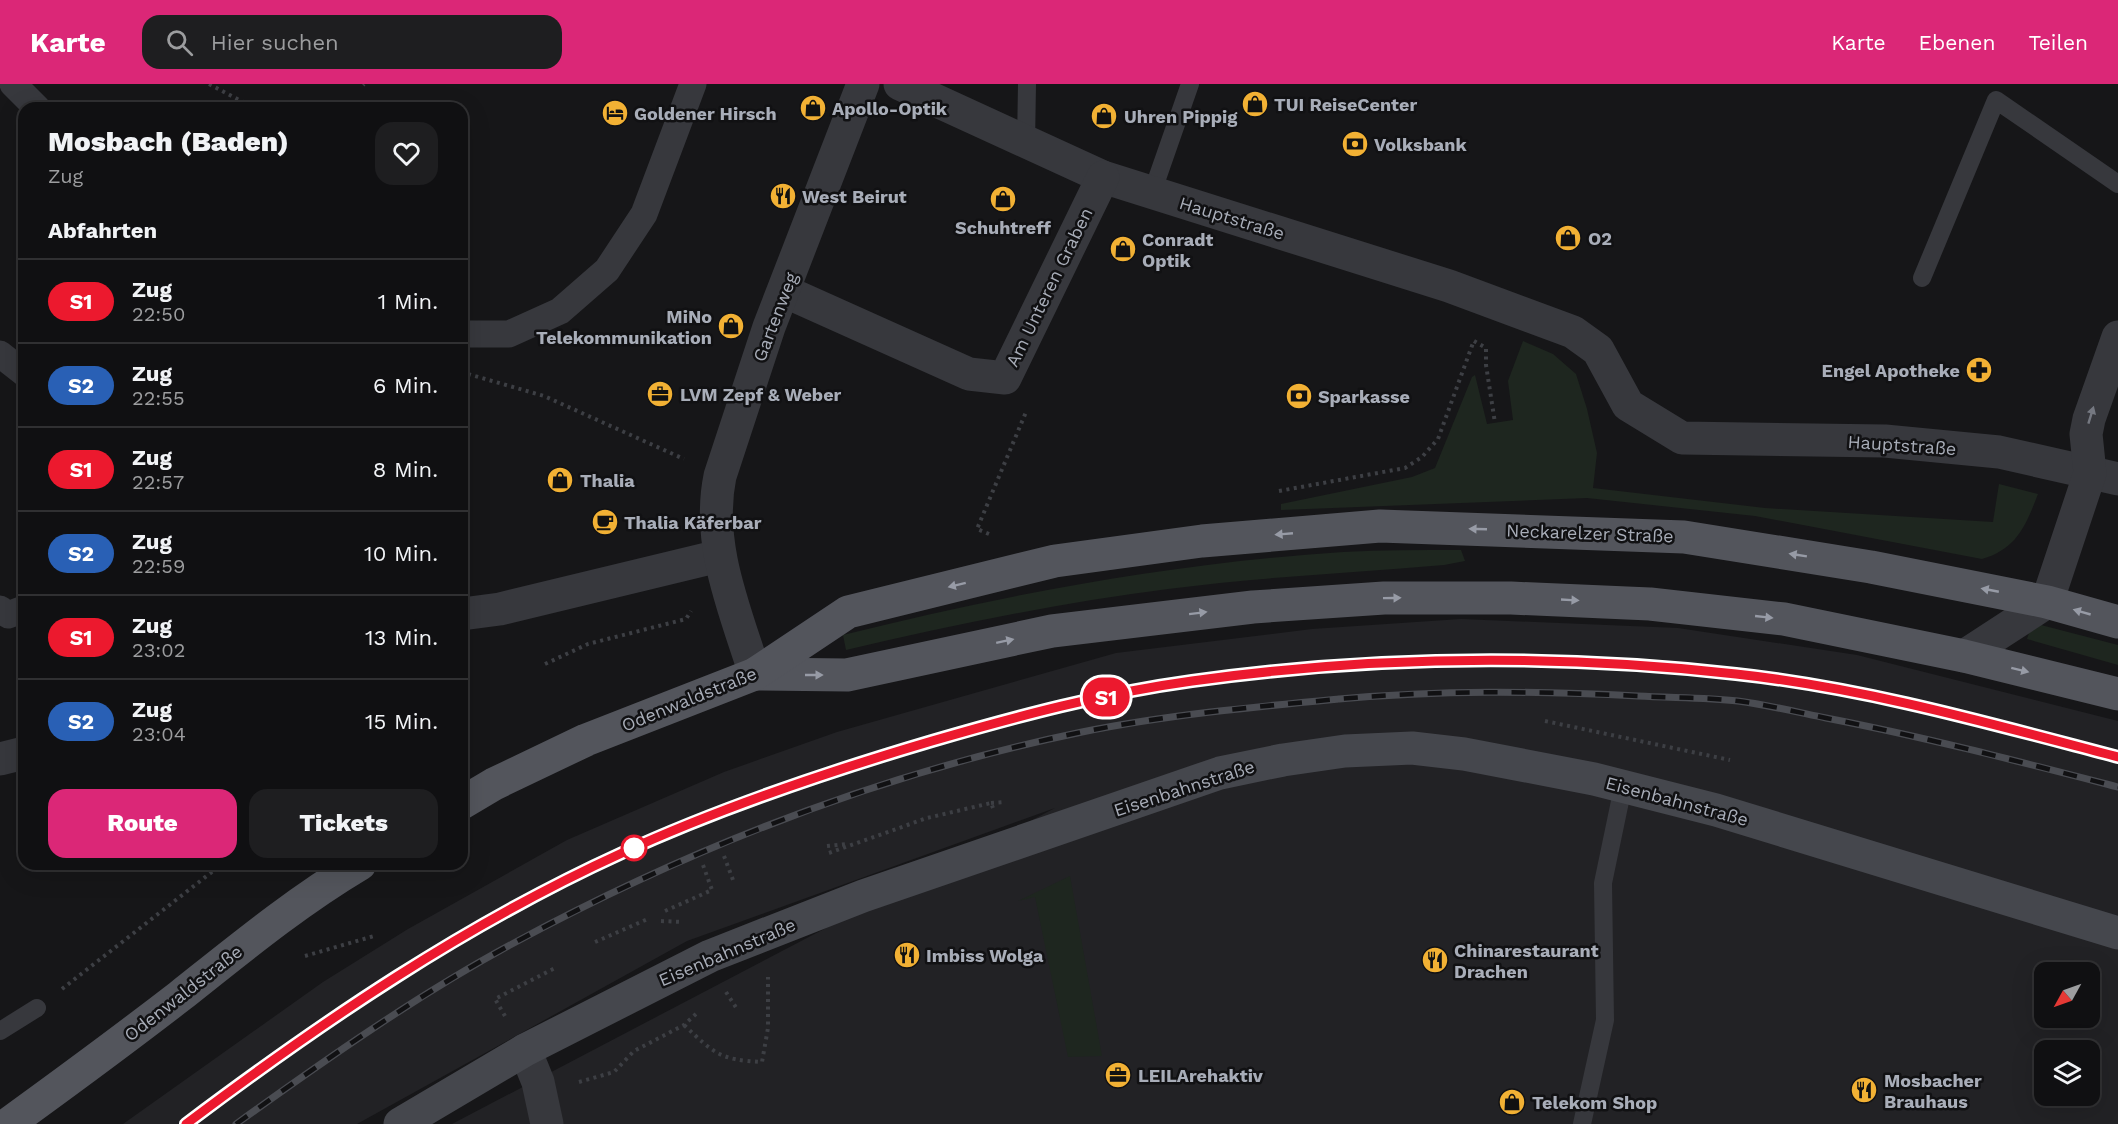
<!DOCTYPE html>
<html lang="de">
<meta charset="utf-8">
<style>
body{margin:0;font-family:"Work Sans",sans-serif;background:#1e1e20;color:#f1f3f6;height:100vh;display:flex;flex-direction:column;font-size:22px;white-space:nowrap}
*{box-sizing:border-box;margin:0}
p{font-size:20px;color:#9c9d9f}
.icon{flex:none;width:33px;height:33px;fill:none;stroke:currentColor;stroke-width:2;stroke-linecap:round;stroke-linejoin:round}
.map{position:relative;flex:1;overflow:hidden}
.panel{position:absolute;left:18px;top:18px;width:450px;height:768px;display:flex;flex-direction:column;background:#101012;border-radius:18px;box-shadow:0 6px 24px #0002,0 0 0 2px #303032}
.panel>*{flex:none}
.badge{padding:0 12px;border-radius:20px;font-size:21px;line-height:39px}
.needle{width:39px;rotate:230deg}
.buttons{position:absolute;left:2034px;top:878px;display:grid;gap:12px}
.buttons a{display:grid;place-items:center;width:66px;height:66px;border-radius:12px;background:#101012;box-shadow:0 6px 24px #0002,0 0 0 2px #303032;font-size:30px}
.map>.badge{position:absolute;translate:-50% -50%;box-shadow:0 0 0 3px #fff}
h2{padding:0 30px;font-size:22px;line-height:54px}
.round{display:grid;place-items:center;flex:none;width:63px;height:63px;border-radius:18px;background:#1e1e20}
.summary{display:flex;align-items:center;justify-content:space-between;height:102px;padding:0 30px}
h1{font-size:28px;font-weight:800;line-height:45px}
.button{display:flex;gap:12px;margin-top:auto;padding:12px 30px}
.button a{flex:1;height:69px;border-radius:18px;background:#db2777;color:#fff;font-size:24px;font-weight:800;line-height:69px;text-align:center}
.button a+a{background:#1e1e20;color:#f1f3f6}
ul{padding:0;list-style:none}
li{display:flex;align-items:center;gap:18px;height:84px;padding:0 30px;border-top:2px solid #303032}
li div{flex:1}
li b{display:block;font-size:22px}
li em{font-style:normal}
li .badge{min-width:66px;font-weight:700;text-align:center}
header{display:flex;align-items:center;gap:36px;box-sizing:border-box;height:84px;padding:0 30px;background:#db2777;color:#fff}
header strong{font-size:28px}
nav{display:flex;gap:33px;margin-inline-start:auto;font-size:21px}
.search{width:420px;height:54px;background:#1e1e20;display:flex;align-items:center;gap:15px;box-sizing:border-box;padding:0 21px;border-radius:18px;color:#9c9d9f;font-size:22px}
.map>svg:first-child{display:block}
.built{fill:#222225;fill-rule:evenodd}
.green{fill:#1e261f}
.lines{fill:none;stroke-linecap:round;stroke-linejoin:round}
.path{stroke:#3d3f44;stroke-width:4;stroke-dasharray:3 4.5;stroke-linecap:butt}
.service{stroke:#37383d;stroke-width:18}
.pedestrian{stroke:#37383d;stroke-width:27}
.minor{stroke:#37383d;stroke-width:33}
.secondary{stroke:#45474d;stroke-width:33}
.primary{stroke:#53555c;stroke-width:33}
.rail-casing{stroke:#4a4c52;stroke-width:7}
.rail{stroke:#111113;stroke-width:4.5;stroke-dasharray:14;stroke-linecap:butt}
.oneway{fill:#757881}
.oneway2{fill:#979ba6}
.line-casing{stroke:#fff;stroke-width:14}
.line{stroke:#ec192e;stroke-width:9}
.stop-dot{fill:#fff;stroke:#ec192e;stroke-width:3}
.labels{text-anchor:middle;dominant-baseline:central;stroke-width:5;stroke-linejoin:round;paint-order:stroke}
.poi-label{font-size:18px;font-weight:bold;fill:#a8adb8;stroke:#111113;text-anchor:start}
.street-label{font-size:18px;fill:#a8adb8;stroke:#111113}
</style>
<header>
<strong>Karte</strong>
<div class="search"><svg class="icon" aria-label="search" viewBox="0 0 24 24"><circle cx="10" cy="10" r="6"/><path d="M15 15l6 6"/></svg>Hier suchen</div>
<nav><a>Karte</a><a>Ebenen</a><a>Teilen</a></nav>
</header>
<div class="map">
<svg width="2118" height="1040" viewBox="0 0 2118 1040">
<rect width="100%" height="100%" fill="#161618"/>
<!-- built -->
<path class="built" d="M1461,535l217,9 179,27 261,66v403h-1666l603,-316 -368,133 -330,183h-234l200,-142 85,-53 159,-89 157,-68 113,-40 279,-79 196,-24zM2044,888h46v45h-46zM2044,966h46v45h-46z"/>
<!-- green -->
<g class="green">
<path d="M1523,257l30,13 23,20 11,35 10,44 -4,35 172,20 228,14 6,-38 39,10c-12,31 -21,55 -56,65l-227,-43 -168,-18 -306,12v-6l131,-27 23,-9 37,-91 3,-2 12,49 26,-4 -5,-39z"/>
<path d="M1461,466l4,11 -21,4c-92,8 -185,12 -276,24 -109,14 -216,36 -322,61l-3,-15c164,-41 331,-72 500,-83 39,-2 79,-2 118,-2z"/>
<polygon points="2041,541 2118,561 2118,581 2027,555 2029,549"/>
<polygon points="1070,792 1102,972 1068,973 1035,813 1018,817"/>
</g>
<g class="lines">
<!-- path -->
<g class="path">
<polyline points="209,0 245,19"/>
<polyline points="363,1 364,0"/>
<polyline points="1474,257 1486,264 1486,281 1495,339"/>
<polyline points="468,290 544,312 684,375"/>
<polyline points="1279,407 1405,384 1422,373 1438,355 1473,259"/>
<polyline points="989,450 977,445 1026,328"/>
<polyline points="545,580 588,560 686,535 691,527"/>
<polyline points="1545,637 1730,676"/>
<polyline points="991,719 1005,718"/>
<polyline points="827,762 846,760"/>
<polyline points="829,769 927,734 991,719 993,724"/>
<polyline points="724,772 733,796"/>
<polyline points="665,827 712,806 703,781"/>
<polyline points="661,837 683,838"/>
<polyline points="595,858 650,834"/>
<polyline points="305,872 374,852"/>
<polyline points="62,905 222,780"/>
<polyline points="726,908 737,925"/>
<polyline points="505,932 495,915 557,883"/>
<path d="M684,941c30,28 35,35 78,37l6,-34v-51"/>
<polyline points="579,998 614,988 634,967 684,941 696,930"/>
</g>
<!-- service -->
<g class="service">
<polyline points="1026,60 1027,0"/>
<polyline points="1152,109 1190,0"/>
<polyline points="1922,194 1996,16 2118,100"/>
<polyline points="0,947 37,924"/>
<polyline points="1582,1040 1605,936 1603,799 1623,703"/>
</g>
<!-- pedestrian -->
<g class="pedestrian">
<polyline points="13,0 37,24"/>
<polyline points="462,250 509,250 560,227 607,186 644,130 693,0"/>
<polyline points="0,270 24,289"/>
<polyline points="0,525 8,531 24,525"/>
</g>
<!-- minor -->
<g class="minor">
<polyline points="900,0 1103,93 1449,202 1573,248 1598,266 1628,321 1682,354 1885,357 1999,368 2118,395"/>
<polyline points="784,207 969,290 1005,294 1103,93"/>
<polyline points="462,530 500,525 719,472"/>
<polyline points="1964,572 2047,518 2090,389 2086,350 2089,335 2118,253"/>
<path d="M755,590c-20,-64 -49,-130 -35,-198l49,-149 94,-243"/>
<polyline points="0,675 24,669"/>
<polyline points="525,966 538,998 547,1040"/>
</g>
<!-- secondary -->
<polyline class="secondary" points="400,1040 525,966 710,872 863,812 1220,689 1283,676 1345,667 1412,664 1464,670 1594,695 1716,726 2118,849"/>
<!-- primary -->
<g class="primary">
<polyline points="755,590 847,591 1052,547 1253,523 1384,514 1511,514 1650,520 1784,535 1964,572 2118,610"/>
<polyline points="462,719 494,700 586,656 755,590 848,528 1055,477 1202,457 1380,442 1684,453 1871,483 2047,518 2118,538"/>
<path d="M8,1040c58,-42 115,-84 172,-128 58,-46 116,-94 180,-132"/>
</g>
<defs>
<g id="rail">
<polyline points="186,1040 264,981 426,874 625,768 736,722 847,681 1069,620 1192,597 1312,585 1528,575 1738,590 1897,616 2118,673"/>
<path d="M236,1040c89,-64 180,-128 276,-180 178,-96 371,-171 570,-212 84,-17 171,-25 257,-33 102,-9 197,-8 299,-3 33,2 67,1 100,5 30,4 59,11 88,17 99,19 195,44 292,69"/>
</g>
</defs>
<!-- rail casing -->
<use href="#rail" class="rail-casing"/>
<!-- rail -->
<use href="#rail" class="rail"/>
</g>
<!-- one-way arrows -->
<defs><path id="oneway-solid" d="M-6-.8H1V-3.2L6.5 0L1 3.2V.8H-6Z" transform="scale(1.5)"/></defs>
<use class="oneway" href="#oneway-solid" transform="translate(2091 331) rotate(-73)"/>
<g class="oneway2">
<use href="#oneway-solid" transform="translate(1478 445) rotate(-178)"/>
<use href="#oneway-solid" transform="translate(1284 450) rotate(175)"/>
<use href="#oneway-solid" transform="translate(1798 471) rotate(-171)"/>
<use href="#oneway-solid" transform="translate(957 501) rotate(166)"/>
<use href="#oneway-solid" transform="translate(1990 506) rotate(-169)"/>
<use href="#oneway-solid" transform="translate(1392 514) rotate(-1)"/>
<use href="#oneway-solid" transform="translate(1570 516) rotate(3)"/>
<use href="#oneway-solid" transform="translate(2082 528) rotate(-164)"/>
<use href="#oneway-solid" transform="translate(1198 529) rotate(-7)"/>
<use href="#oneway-solid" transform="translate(1764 533) rotate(6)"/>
<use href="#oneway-solid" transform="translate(1005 557) rotate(-12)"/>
<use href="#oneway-solid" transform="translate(2020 586) rotate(14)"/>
<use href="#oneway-solid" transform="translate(814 591)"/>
</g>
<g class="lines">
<defs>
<path id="line" d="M186,1040c137,-103 280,-200 436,-271 100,-46 205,-81 310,-112 86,-25 172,-48 260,-60 180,-25 364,-27 544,-7 130,14 256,50 382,83"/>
</defs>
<!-- line casing -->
<use href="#line" class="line-casing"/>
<!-- line -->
<use href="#line" class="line"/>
</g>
<!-- icons -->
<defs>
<symbol id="shop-disc" viewBox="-11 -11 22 22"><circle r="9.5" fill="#f2b134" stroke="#111113"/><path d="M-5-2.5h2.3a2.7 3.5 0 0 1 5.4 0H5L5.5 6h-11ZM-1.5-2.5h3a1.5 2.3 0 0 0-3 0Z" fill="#111"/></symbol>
<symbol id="hotel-disc" viewBox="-11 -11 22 22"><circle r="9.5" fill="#f2b134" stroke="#111113"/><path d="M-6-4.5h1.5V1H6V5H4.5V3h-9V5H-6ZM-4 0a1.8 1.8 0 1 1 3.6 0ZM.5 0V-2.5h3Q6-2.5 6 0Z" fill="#111"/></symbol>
<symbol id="bank-disc" viewBox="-11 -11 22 22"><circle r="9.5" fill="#f2b134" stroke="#111113"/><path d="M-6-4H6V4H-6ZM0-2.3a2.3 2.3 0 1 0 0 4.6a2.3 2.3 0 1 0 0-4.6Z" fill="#111"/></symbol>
<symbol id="restaurant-disc" viewBox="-11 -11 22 22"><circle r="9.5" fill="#f2b134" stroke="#111113"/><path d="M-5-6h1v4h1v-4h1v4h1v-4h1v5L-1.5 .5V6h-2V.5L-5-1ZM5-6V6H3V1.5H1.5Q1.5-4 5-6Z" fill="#111"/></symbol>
<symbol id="pharmacy-disc" viewBox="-11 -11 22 22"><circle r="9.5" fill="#f2b134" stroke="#111113"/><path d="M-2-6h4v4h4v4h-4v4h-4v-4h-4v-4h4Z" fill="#111"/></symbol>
<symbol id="office-disc" viewBox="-11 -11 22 22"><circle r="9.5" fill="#f2b134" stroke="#111113"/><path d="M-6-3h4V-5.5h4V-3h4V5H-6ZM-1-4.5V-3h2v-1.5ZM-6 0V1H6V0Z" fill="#111"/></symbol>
<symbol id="cafe-disc" viewBox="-11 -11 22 22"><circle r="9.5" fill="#f2b134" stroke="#111113"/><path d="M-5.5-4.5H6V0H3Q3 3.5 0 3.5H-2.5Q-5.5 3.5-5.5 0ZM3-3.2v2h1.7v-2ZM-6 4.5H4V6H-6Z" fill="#111"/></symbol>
</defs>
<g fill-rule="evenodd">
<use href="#shop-disc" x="1240" y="5" width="30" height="30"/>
<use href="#shop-disc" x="798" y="9" width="30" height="30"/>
<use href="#hotel-disc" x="600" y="14" width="30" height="30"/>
<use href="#shop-disc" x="1089" y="17" width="30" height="30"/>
<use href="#bank-disc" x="1340" y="45" width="30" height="30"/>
<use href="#restaurant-disc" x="768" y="97" width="30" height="30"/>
<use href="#shop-disc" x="988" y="100" width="30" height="30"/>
<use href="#shop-disc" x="1553" y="139" width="30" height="30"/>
<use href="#shop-disc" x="1108" y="150" width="30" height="30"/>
<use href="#shop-disc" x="716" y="227" width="30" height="30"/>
<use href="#pharmacy-disc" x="1964" y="271" width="30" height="30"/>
<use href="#office-disc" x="645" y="295" width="30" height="30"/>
<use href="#bank-disc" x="1284" y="297" width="30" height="30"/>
<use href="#shop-disc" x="545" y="381" width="30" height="30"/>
<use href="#cafe-disc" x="590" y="423" width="30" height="30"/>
<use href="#restaurant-disc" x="892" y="856" width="30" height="30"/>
<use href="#restaurant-disc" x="1420" y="861" width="30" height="30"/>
<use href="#office-disc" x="1103" y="976" width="30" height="30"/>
<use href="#restaurant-disc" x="1849" y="991" width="30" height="30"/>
<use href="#shop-disc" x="1497" y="1003" width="30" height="30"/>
</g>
<!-- markers -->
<circle class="stop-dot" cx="634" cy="764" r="12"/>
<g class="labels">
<!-- poi labels -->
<g class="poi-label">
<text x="1274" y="20">TUI ReiseCenter</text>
<text x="832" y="24">Apollo-Optik</text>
<text x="634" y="29">Goldener Hirsch</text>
<text x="1124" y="32">Uhren Pippig</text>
<text x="1374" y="60">Volksbank</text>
<text x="802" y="112">West Beirut</text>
<text x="1003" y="143" text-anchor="middle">Schuhtreff</text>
<text x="1588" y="154">O2</text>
<text x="1142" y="155">Conradt<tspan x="1142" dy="21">Optik</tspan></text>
<text x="712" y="232" text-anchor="end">MiNo<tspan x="712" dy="21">Telekommunikation</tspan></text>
<text x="1960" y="286" text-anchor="end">Engel Apotheke</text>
<text x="680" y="310">LVM Zepf &amp; Weber</text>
<text x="1318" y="312">Sparkasse</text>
<text x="580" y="396">Thalia</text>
<text x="624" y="438">Thalia Käferbar</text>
<text x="1454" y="866">Chinarestaurant<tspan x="1454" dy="21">Drachen</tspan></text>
<text x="926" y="871">Imbiss Wolga</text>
<text x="1138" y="991">LEILArehaktiv</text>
<text x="1884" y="996">Mosbacher<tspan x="1884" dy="21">Brauhaus</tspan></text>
<text x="1532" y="1018">Telekom Shop</text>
</g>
<!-- street labels -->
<g class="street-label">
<text transform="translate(1232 134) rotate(17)">Hauptstraße</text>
<text transform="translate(1049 203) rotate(-64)">Am Unteren Graben</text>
<text transform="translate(775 233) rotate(-69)">Gartenweg</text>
<text transform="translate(1902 361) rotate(4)">Hauptstraße</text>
<text transform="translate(1590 449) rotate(2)">Neckarelzer Straße</text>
<text transform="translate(689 615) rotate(-22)">Odenwaldstraße</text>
<text transform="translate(1184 704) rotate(-18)">Eisenbahnstraße</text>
<text transform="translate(1677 717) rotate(15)">Eisenbahnstraße</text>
<text transform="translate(727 868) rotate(-23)">Eisenbahnstraße</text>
<text transform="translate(183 909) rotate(-38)">Odenwaldstraße</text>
</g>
</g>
</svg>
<div class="buttons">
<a><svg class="needle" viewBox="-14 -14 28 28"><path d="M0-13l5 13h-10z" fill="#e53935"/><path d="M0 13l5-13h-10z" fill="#9c9d9f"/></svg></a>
<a><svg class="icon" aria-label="layers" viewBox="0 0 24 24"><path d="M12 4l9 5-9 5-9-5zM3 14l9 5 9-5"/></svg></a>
</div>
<b class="badge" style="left:1106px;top:613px;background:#ec192e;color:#fff">S1</b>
<section class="panel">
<div class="summary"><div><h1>Mosbach (Baden)</h1><p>Zug</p></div><a class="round"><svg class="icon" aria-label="heart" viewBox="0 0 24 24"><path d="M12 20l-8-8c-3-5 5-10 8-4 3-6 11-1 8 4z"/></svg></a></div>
<h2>Abfahrten</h2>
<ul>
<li><span class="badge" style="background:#ec192e;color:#fff">S1</span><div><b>Zug</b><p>22:50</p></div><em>1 Min.</em></li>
<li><span class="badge" style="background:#2960b5;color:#fff">S2</span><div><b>Zug</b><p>22:55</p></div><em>6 Min.</em></li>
<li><span class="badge" style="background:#ec192e;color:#fff">S1</span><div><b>Zug</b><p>22:57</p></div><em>8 Min.</em></li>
<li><span class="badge" style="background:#2960b5;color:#fff">S2</span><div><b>Zug</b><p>22:59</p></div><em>10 Min.</em></li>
<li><span class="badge" style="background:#ec192e;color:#fff">S1</span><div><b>Zug</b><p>23:02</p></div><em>13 Min.</em></li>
<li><span class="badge" style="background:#2960b5;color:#fff">S2</span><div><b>Zug</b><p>23:04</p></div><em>15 Min.</em></li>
</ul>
<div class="button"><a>Route</a><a>Tickets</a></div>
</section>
</div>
